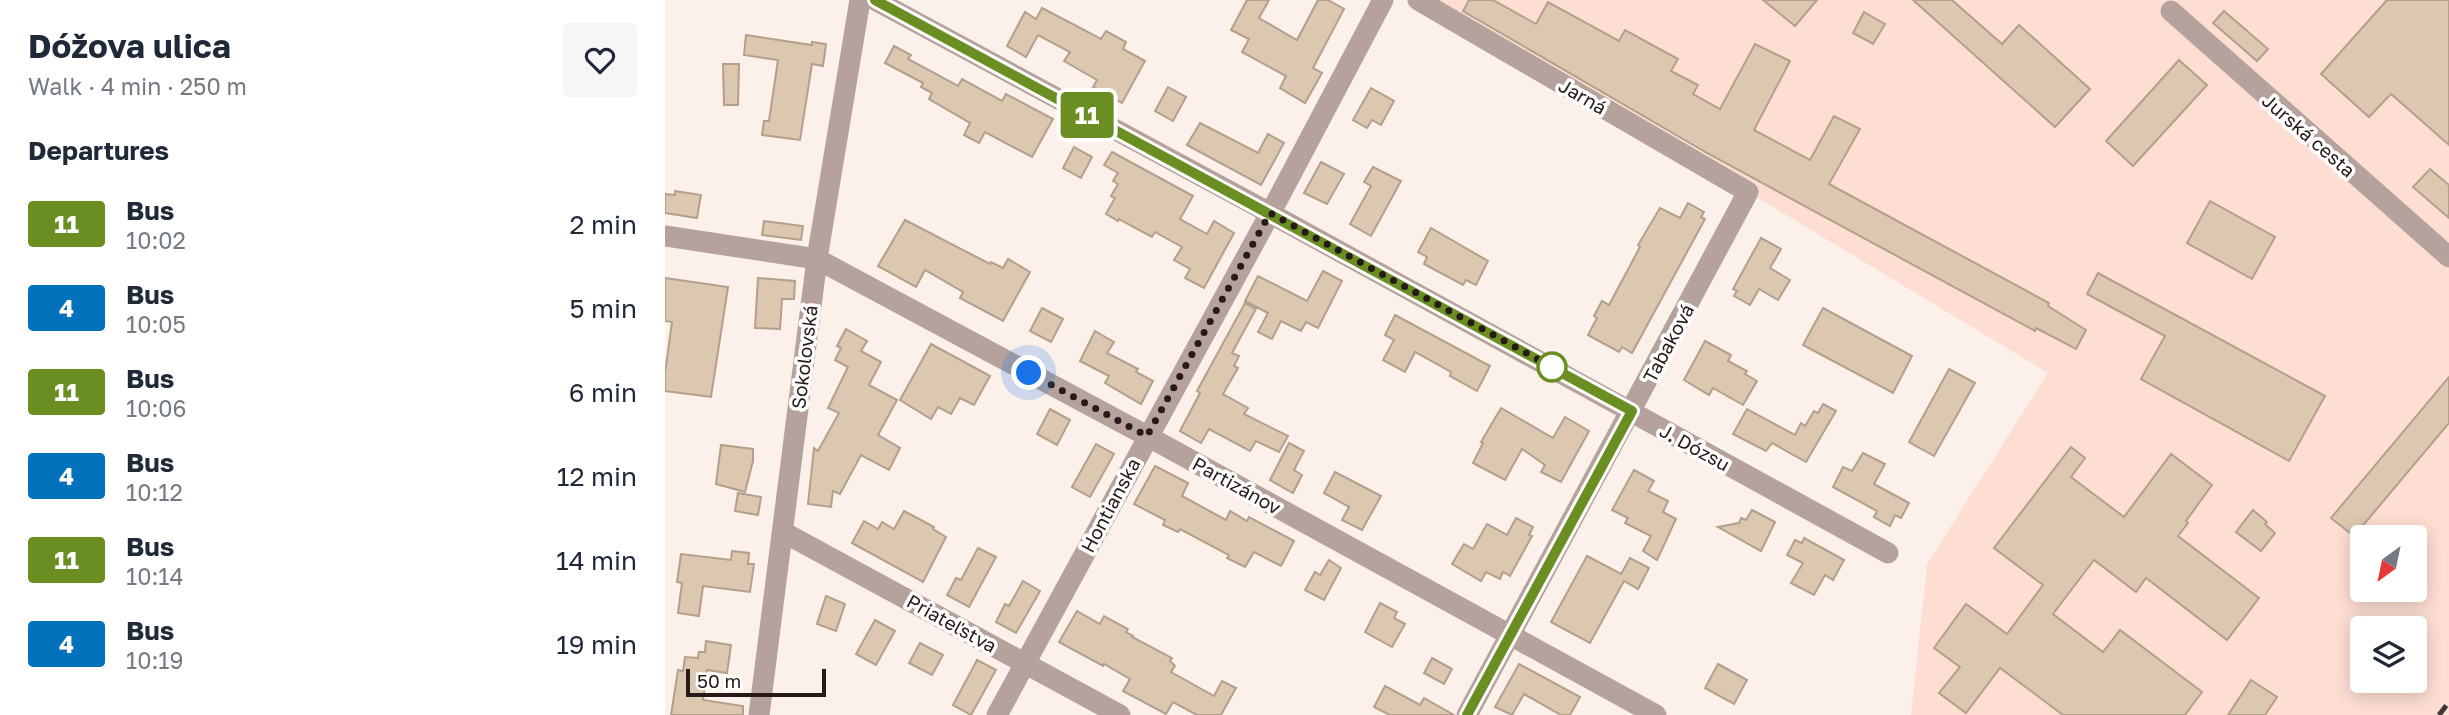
<!DOCTYPE html>
<meta charset="utf-8">
<style>
body{margin:0;font-family:"Golos Text",sans-serif;background:#f6f6f7;color:#1f2937;height:100vh;display:flex;flex-direction:column;font-size:26px;white-space:nowrap}
*{box-sizing:border-box;margin:0}
p{font-size:23px;color:#747a83}
.icon{flex:none;width:38px;height:38px;fill:none;stroke:currentColor;stroke-width:2;stroke-linecap:round;stroke-linejoin:round}
.map{position:relative;flex:1;overflow:hidden}
.side{display:flex;flex-direction:column;background:#fff;width:665px}
.side>*{flex:none}
.badge{padding:0 14px;border-radius:5px;font-size:24px;line-height:46px}
.needle{width:46px;rotate:213deg}
.fabs{position:absolute;left:1685px;top:525px;display:grid;gap:14px}
.fabs a{display:grid;place-items:center;width:77px;height:77px;border-radius:7px;background:#fff;box-shadow:0 4px 18px #0003;font-size:35px}
.scale{position:absolute;left:21px;bottom:18px;width:140px;box-sizing:border-box;padding-left:7px;border:4px solid #261b18;border-top:0;font-size:19px;line-height:24px;white-space:nowrap;color:#261b18;-webkit-text-stroke:5px #fff;paint-order:stroke}
.you{position:absolute;width:35px;height:35px;margin:-18px;border:5px solid #fff;border-radius:50%;background:#1a73e8;box-shadow:0 0 0 10px #1a73e833}
.map>.badge{position:absolute;translate:-50% -50%;box-shadow:0 0 0 4px #fff}
h2{padding:0 28px;font-size:26px;line-height:63px}
.round{display:grid;place-items:center;flex:none;width:74px;height:74px;border-radius:7px;background:#f6f6f7}
.headline{display:flex;align-items:center;justify-content:space-between;height:119px;padding:0 28px}
h1{font-size:33px;font-weight:700;line-height:52px}
ul{padding:0;list-style:none}
li{display:flex;align-items:center;gap:21px;height:84px;padding:0 28px}
li div{flex:1}
li b{display:block;font-size:26px}
li em{font-style:normal}
li .badge{min-width:77px;font-weight:700;text-align:center}
main{display:flex;flex:1;min-height:0}
.map>svg:first-child{display:block}
.built{fill:#feded3;fill-rule:evenodd}
.building{fill:#dcc8b1;stroke:#b39f8a;stroke-width:2}
.lines{fill:none;stroke-linecap:round;stroke-linejoin:round}
.minor{stroke:#b5a29d;stroke-width:21}
.rail{stroke:#403532;stroke-width:5;stroke-dasharray:12 12;stroke-linecap:butt}
.line-casing{stroke:#fff;stroke-width:16}
.line{stroke:#6b8e23;stroke-width:10}
.walk{stroke:#261b18;stroke-width:7;stroke-dasharray:0 12.6}
.stop-dot{fill:#fff;stroke:#6b8e23;stroke-width:3.5}
.labels{text-anchor:middle;dominant-baseline:central;stroke-width:7;stroke-linejoin:round;paint-order:stroke}
.street-label{font-size:19px;fill:#261b18;stroke:#fff}
</style>
<main>
<section class="side">
<div class="headline"><div><h1>Dóžova ulica</h1><p>Walk · 4 min · 250 m</p></div><a class="round"><svg class="icon" aria-label="heart" viewBox="0 0 24 24"><path d="M12 20l-8-8c-3-5 5-10 8-4 3-6 11-1 8 4z"/></svg></a></div>
<h2>Departures</h2>
<ul>
<li><span class="badge" style="background:#6b8e23;color:#fff">11</span><div><b>Bus</b><p>10:02</p></div><em>2 min</em></li>
<li><span class="badge" style="background:#0072bc;color:#fff">4</span><div><b>Bus</b><p>10:05</p></div><em>5 min</em></li>
<li><span class="badge" style="background:#6b8e23;color:#fff">11</span><div><b>Bus</b><p>10:06</p></div><em>6 min</em></li>
<li><span class="badge" style="background:#0072bc;color:#fff">4</span><div><b>Bus</b><p>10:12</p></div><em>12 min</em></li>
<li><span class="badge" style="background:#6b8e23;color:#fff">11</span><div><b>Bus</b><p>10:14</p></div><em>14 min</em></li>
<li><span class="badge" style="background:#0072bc;color:#fff">4</span><div><b>Bus</b><p>10:19</p></div><em>19 min</em></li>
</ul>
</section>
<div class="map">
<svg width="1784" height="715" viewBox="0 0 1784 715">
<rect width="100%" height="100%" fill="#fcf0eb"/>
<!-- built -->
<path class="built" d="M753,0h1031v715h-538l16,-151 121,-191 -300,-181zM1698,537h52v53h-52zM1698,628h52v53h-52z"/>
<!-- building -->
<g class="building">
<polygon points="582,0 604,0 594,18 632,40 653,0 663,0 679,9 648,68 657,73 640,103 615,88 621,76 577,52 584,39 566,30"/>
<polygon points="804,0 828,0 871,24 883,2 954,41 960,30 1013,59 1006,71 1033,85 1028,94 1055,109 1090,44 1125,61 1089,130 1145,160 1169,116 1195,129 1164,184 1384,303 1383,306 1421,330 1411,349 1371,328 1370,331 1042,153 798,11"/>
<polygon points="1098,0 1152,0 1130,26"/>
<polygon points="1248,0 1287,0 1337,44 1354,25 1425,89 1390,127"/>
<polygon points="1722,0 1784,0 1784,145 1726,94 1704,117 1656,74"/>
<polygon points="377,8 436,39 441,31 461,42 458,49 480,61 457,103 428,87 432,80 399,61 405,52 373,35 361,57 342,46 360,12 371,19"/>
<polygon points="1559,11 1603,49 1592,61 1548,23"/>
<polygon points="1199,12 1220,24 1208,44 1188,33"/>
<polygon points="81,35 147,45 147,42 161,44 158,66 147,64 135,140 97,135 99,121 104,121 113,60 79,55"/>
<polygon points="229,46 246,55 243,59 293,86 297,79 337,101 341,94 388,119 367,157 320,132 314,143 299,135 305,123 264,99 267,93 256,87 258,83 220,63"/>
<polygon points="1514,60 1542,85 1468,166 1441,141"/>
<polygon points="58,64 74,64 73,105 59,105"/>
<polygon points="503,87 521,97 508,121 490,111"/>
<polygon points="706,88 729,101 716,125 707,120 702,128 688,120"/>
<polygon points="535,123 593,153 603,134 619,143 596,185 522,145"/>
<polygon points="409,147 427,157 416,178 398,168"/>
<polygon points="447,152 528,196 515,219 542,234 549,221 569,233 539,288 520,278 525,269 509,260 517,247 490,232 487,237 454,219 453,221 441,214 450,198 446,196 453,184 448,181 453,173 439,165"/>
<polygon points="656,162 679,174 662,204 639,193"/>
<polygon points="708,167 736,181 706,236 685,224 706,186 699,182"/>
<polygon points="1765,169 1784,185 1784,218 1748,187"/>
<polygon points="10,191 36,195 32,218 0,213 0,194 10,195"/>
<polygon points="1545,201 1610,237 1587,279 1522,243"/>
<polygon points="1023,203 1039,212 1036,217 1040,219 967,353 957,347 954,352 923,335 932,318 929,316 937,301 944,305 975,247 973,245 995,208 1015,218"/>
<polygon points="240,220 325,264 326,262 338,268 343,259 365,272 338,321 295,298 298,292 260,270 251,287 213,266"/>
<polygon points="99,221 138,226 136,240 97,235"/>
<polygon points="766,228 823,261 811,285 801,280 798,285 759,264 762,257 753,252"/>
<polygon points="1096,238 1116,249 1105,268 1125,280 1113,300 1094,289 1085,305 1069,296 1072,291 1068,289"/>
<polygon points="658,271 677,281 653,328 641,322 636,331 616,321 607,339 593,332 603,313 580,301 593,276 642,301"/>
<polygon points="1433,273 1660,396 1624,461 1476,379 1500,336 1422,294"/>
<polygon points="0,278 63,287 46,397 0,391 0,373 7,322 0,321"/>
<polygon points="93,278 130,281 129,299 117,299 115,329 90,328"/>
<polygon points="580,303 591,309 567,353 574,356 569,366 573,368 558,394 583,408 579,414 623,436 614,452 591,441 585,451 544,429 536,443 515,431 535,393 532,391"/>
<polygon points="377,308 398,319 386,342 365,331"/>
<polygon points="1158,308 1247,356 1228,393 1138,345"/>
<polygon points="730,315 825,366 812,391 785,376 786,372 750,352 740,372 718,360 729,340 720,335"/>
<polygon points="181,329 202,341 196,351 216,362 204,385 232,400 213,435 235,448 224,470 196,455 175,494 168,491 166,507 143,504 149,448 153,451 174,413 163,408 183,367 170,360 176,348 172,346"/>
<polygon points="430,331 449,342 442,353 473,369 471,372 488,381 476,404 440,383 444,376 415,361"/>
<polygon points="1040,341 1066,355 1063,361 1082,371 1080,374 1092,381 1078,405 1048,388 1044,395 1019,380"/>
<polygon points="266,344 325,376 309,405 295,398 286,414 273,407 266,419 235,400"/>
<polygon points="1284,369 1310,383 1269,456 1244,442"/>
<polygon points="1784,377 1784,423 1689,536 1666,518"/>
<polygon points="1158,404 1171,411 1141,462 1107,443 1101,451 1068,434 1082,409 1130,435 1136,423 1140,426 1149,411 1153,413"/>
<polygon points="836,408 888,438 900,417 924,431 896,482 876,472 880,465 857,449 840,480 808,463 818,443 816,442"/>
<polygon points="385,409 405,420 392,445 372,434"/>
<polygon points="624,443 639,451 629,470 637,475 628,493 605,480"/>
<polygon points="431,444 449,454 425,497 407,487"/>
<polygon points="56,445 88,449 88,461 80,492 51,484"/>
<polygon points="1406,447 1420,458 1406,477 1459,517 1506,454 1547,485 1521,521 1523,523 1513,536 1594,598 1562,640 1481,578 1471,592 1429,560 1388,614 1438,652 1455,630 1537,692 1520,715 1398,715 1335,668 1301,713 1274,693 1295,667 1269,648 1301,604 1342,634 1378,585 1329,548"/>
<polygon points="1198,453 1220,464 1209,484 1244,503 1236,518 1230,515 1225,526 1209,517 1212,511 1168,487 1178,467 1187,471"/>
<polygon points="490,466 523,483 517,496 561,520 565,511 582,521 584,517 629,541 616,566 589,552 580,567 562,558 564,555 515,529 513,532 498,525 500,520 469,504"/>
<polygon points="969,470 989,481 983,491 1003,501 998,512 1011,519 992,560 978,551 986,536 960,523 963,518 947,510"/>
<polygon points="670,472 716,496 697,530 677,520 684,507 659,493"/>
<polygon points="73,493 96,497 93,515 70,511"/>
<polygon points="1087,510 1110,522 1096,551 1053,527 1074,523 1076,518 1081,520"/>
<polygon points="1588,510 1602,522 1600,524 1610,533 1596,551 1571,532"/>
<polygon points="239,511 269,527 268,529 281,537 258,582 187,543 199,521 213,529 217,522 229,529"/>
<polygon points="851,518 868,527 864,535 867,536 845,576 838,572 835,579 821,572 816,581 787,564 799,544 808,549 822,524 842,535"/>
<polygon points="1139,538 1179,560 1168,580 1160,575 1149,595 1126,583 1138,563 1122,555 1130,540 1137,543"/>
<polygon points="313,548 331,557 304,607 282,595 291,578 296,580"/>
<polygon points="67,551 84,553 83,564 89,564 85,592 38,586 34,616 13,613 17,583 12,582 16,554 66,560"/>
<polygon points="922,556 956,574 965,558 984,568 973,589 959,581 925,643 886,622"/>
<polygon points="664,560 676,568 659,600 640,590 650,572 655,575"/>
<polygon points="358,581 375,591 351,633 331,622 340,604 344,606"/>
<polygon points="161,596 180,604 171,631 152,624"/>
<polygon points="715,603 732,612 729,618 740,624 727,647 700,632"/>
<polygon points="412,611 435,624 439,616 463,629 461,632 468,636 467,637 507,658 505,661 510,666 506,672 549,696 557,681 571,688 556,715 532,715 508,702 501,714 458,691 465,679 439,664 438,666 394,642"/>
<polygon points="210,620 230,631 211,665 191,654"/>
<polygon points="41,641 66,645 62,673 42,670 38,700 78,706 78,715 6,715 13,670 18,671 20,657 33,658 34,652 40,652"/>
<polygon points="255,643 278,655 267,675 244,663"/>
<polygon points="767,658 787,669 779,684 759,673"/>
<polygon points="312,660 331,670 306,715 288,705"/>
<polygon points="854,664 915,697 905,715 896,715 859,694 847,715 830,707"/>
<polygon points="1053,664 1082,680 1069,704 1040,688"/>
<polygon points="1586,680 1612,697 1600,715 1563,715"/>
<polygon points="720,686 755,705 759,698 789,715 725,715 709,707"/>
</g>
<g class="lines">
<!-- minor -->
<g class="minor">
<polyline points="210,0 590,205 1223,553"/>
<polyline points="753,0 1083,192 802,715"/>
<polyline points="1506,11 1784,257"/>
<polyline points="0,236 152,259 482,436 991,715"/>
<polyline points="118,532 455,715"/>
<polyline points="94,715 152,259 195,0"/>
<polyline points="332,715 614,197 718,0"/>
</g>
<!-- rail -->
<polyline class="rail" points="1774,715 1784,702"/>
</g>
<g class="lines">
<defs>
<polyline id="line" points="210,0 967,411 802,715"/>
</defs>
<!-- line casing -->
<use href="#line" class="line-casing"/>
<!-- line -->
<use href="#line" class="line"/>
<!-- walk -->
<polyline class="walk" points="364,373 482,436 605,213 887,367"/>
</g>
<!-- markers -->
<circle class="stop-dot" cx="887" cy="367" r="14"/>
<g class="labels">
<!-- street labels -->
<g class="street-label">
<text transform="translate(918 96) rotate(30)">Jarná</text>
<text transform="translate(1644 135) rotate(41)">Jurská cesta</text>
<text transform="translate(1003 343) rotate(-62)">Tabaková</text>
<text transform="translate(139 357) rotate(-83)">Sokolovská</text>
<text transform="translate(1030 447) rotate(29)">J. Dózsu</text>
<text transform="translate(572 485) rotate(29)">Partizánov</text>
<text transform="translate(445 505) rotate(-62)">Hontianska</text>
<text transform="translate(287 623) rotate(29)">Priateľstva</text>
</g>
</g>
</svg>
<div class="fabs">
<a><svg class="needle" viewBox="-14 -14 28 28"><path d="M0-13l5 13h-10z" fill="#e53935"/><path d="M0 13l5-13h-10z" fill="#747a83"/></svg></a>
<a><svg class="icon" aria-label="layers" viewBox="0 0 24 24"><path d="M12 4l9 5-9 5-9-5zM3 14l9 5 9-5"/></svg></a>
</div>
<div class="scale">50 m</div>
<div class="you" style="left:364px;top:373px"></div>
<b class="badge" style="left:422px;top:115px;background:#6b8e23;color:#fff">11</b>
</div>
</main>
